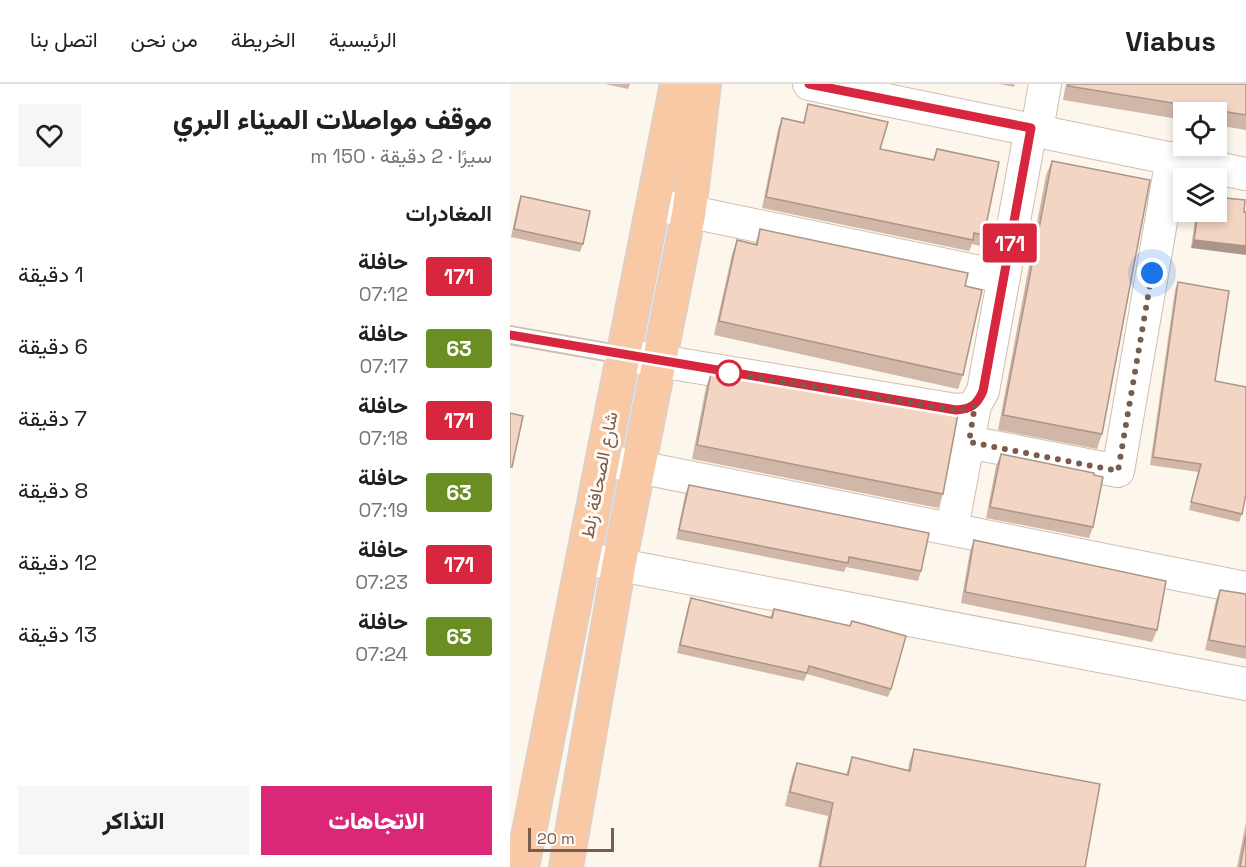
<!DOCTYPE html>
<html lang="ar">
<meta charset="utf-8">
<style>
body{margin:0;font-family:"Space Grotesk",Vazirmatn,sans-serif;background:#f6f6f6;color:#202124;direction:rtl;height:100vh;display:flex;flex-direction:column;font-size:22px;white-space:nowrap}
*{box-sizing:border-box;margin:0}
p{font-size:20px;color:#757577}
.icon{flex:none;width:33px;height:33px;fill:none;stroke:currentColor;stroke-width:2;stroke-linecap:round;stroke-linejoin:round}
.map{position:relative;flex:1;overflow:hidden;direction:ltr}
.side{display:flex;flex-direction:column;background:#fff;width:510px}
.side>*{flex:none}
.badge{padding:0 12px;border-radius:4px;font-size:21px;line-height:39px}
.tools{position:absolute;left:663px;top:18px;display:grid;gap:12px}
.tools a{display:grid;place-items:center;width:54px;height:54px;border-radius:0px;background:#fff;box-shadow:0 3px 9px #0003;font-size:30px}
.scale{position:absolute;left:18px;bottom:15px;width:86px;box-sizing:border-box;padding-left:6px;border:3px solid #7a5c4d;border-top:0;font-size:16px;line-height:21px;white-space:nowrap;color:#7a5c4d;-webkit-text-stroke:4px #fffaf3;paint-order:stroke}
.you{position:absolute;width:30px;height:30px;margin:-15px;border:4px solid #fff;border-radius:50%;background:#1a73e8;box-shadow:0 0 0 9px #1a73e833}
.map>.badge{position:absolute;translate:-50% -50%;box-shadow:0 0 0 3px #fff}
h2{padding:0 18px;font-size:22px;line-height:54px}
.round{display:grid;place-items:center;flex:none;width:63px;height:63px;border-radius:0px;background:#f6f6f6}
.headline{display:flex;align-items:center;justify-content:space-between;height:102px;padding:0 18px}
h1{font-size:28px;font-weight:800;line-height:45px}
.button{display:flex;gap:12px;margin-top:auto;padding:12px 18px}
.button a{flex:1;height:69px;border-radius:0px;background:#db2777;color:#fff;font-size:24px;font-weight:800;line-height:69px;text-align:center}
.button a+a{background:#f6f6f6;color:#202124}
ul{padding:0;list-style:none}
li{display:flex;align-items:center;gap:18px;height:72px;padding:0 18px}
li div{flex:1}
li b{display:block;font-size:22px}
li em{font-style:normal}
li .badge{min-width:66px;font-weight:700;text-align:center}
header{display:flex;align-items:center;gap:36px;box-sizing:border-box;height:84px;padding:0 30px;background:#fff;border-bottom:2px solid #e0e0e0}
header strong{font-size:28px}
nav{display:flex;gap:33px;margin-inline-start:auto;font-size:21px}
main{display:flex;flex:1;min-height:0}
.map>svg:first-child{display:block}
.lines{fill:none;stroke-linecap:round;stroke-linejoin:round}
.service-casing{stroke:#d1beb0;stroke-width:20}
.minor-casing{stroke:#d1beb0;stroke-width:34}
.trunk-casing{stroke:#dad1cd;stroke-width:36}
.service{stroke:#fff;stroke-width:16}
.minor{stroke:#fff;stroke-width:32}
.trunk{stroke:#f9c8a4;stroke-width:33}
.wall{fill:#d1b7a8}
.shaded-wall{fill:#aa9588}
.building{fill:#f3d5c3;stroke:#aa9588;stroke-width:1.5}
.line-casing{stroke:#fff;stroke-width:14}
.line{stroke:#d7263d;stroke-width:9}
.walk{stroke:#7a5c4d;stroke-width:6;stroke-dasharray:0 10.8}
.stop-dot{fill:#fff;stroke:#d7263d;stroke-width:3}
.labels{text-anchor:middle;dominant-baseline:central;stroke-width:6;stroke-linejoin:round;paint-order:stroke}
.street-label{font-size:18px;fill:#7a5c4d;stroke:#fffaf3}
</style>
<header>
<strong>Viabus</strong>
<nav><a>الرئيسية</a><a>الخريطة</a><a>من نحن</a><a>اتصل بنا</a></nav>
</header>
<main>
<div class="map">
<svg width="736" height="783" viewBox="0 0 736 783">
<rect width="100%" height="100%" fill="#fdf6ec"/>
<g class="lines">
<defs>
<polyline id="service" points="0,251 113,271"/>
<g id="minor">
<polyline points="299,0 736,90"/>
<polyline points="527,46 535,0"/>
<polyline points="143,120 494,193"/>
<polyline points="113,271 446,326 457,325 465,321"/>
<polyline points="458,358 608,387 662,74"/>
<polyline points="93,376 736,504"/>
<polyline points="442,445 465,321 473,307 521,44"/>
<polyline points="73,474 736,600"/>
</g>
<g id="trunk">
<polyline points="12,783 167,0"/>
<polyline points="56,783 109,480 179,128 194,0"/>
</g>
</defs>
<!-- service casing -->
<use href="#service" class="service-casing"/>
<!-- minor casing -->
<use href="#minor" class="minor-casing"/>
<!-- trunk casing -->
<use href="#trunk" class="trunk-casing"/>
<!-- service -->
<use href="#service" class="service"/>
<!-- minor -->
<use href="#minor" class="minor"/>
<!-- trunk -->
<use href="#trunk" class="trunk"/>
</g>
<!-- wall -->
<g class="wall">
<polygon points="95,0 120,0 118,5"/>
<polygon points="490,0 505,0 504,3"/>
<polygon points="556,0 736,0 736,46 706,41 706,28 674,28 674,36 553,16"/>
<polygon points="298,20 370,65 423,76 427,65 474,151 470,162 462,160 459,167 252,124 268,45 272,34 293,39"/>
<polygon points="542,77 592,350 587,365 488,346 536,91"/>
<polygon points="11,112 73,160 70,168 1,153 8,120"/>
<polygon points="686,128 734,128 681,164"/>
<polygon points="250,145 455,202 453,291 448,305 204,251 222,170 227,156 245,160"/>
<polygon points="668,198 705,297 732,430 729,438 679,426 688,388 640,381 665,206"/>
<polygon points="201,289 433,410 428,424 182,375 196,303"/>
<polygon points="491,370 583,443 579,454 476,434 486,382"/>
<polygon points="179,401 411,487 408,497 336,483 334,488 166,455 175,411"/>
<polygon points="464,456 647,546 642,558 451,519 460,467"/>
<polygon points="710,506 736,510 736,575 695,566 706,516"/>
<polygon points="181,514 260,533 264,525 381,605 378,613 297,590 294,597 167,569 178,522"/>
<polygon points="404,665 575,783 308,783 318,732 275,722 282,692 287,679 336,691 342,673 398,686 399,679"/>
<polygon points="736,738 736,783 727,783"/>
</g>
<!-- shaded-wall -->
<polygon class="shaded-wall" points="684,156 736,162 736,171 681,164"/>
<!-- building -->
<g class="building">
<polygon points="559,0 736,0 736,31 558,2"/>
<polygon points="298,20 378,38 370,65 424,76 427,65 489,78 474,151 464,149 463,156 256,113 272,34 294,39"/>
<polygon points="542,77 640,96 592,350 493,331"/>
<polygon points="11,112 80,127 73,160 4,145"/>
<polygon points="706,113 735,116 734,128 736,128 736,162 684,156 688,128 706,128"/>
<polygon points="250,145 458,189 455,202 472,206 453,291 209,237 227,156 247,161"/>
<polygon points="668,198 719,207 705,297 736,303 736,410 732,430 681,418 691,380 643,373"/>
<polygon points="201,289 448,330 433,410 187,361"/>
<polygon points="0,329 13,332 2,383 0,383"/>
<polygon points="491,370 584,389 584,391 593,393 583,443 480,423"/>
<polygon points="179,401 419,449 411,487 339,473 338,479 169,446"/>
<polygon points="464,456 656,497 647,546 455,508"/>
<polygon points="710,506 736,510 736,563 699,556"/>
<polygon points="181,514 262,534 264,525 340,542 342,537 396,552 381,605 299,582 297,589 170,561"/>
<polygon points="404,665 590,700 575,783 310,783 323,719 280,708 287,679 338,691 342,673 400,687"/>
<polygon points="736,751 736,783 730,783"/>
</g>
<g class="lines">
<defs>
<path id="line" d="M0,251l446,75c15,-1 21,-5 27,-19l48,-263 -222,-44"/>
</defs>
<!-- line casing -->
<use href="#line" class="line-casing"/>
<!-- line -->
<use href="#line" class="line"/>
<!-- walk -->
<polyline class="walk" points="219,289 446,326 457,325 465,321 459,358 608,387 642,189"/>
</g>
<!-- markers -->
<circle class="stop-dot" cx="219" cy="289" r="12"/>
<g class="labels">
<!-- street labels -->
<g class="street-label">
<text transform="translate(89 391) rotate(-79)">شارع الصحافة زلط</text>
</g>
</g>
</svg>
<div class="tools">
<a><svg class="icon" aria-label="locate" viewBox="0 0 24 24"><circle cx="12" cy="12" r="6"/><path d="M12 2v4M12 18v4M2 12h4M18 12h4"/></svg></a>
<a><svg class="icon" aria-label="layers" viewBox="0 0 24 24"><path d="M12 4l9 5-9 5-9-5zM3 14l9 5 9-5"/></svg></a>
</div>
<div class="scale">20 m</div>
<div class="you" style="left:642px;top:189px"></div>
<b class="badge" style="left:500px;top:159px;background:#d7263d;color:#fff">171</b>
</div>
<section class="side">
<div class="headline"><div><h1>موقف مواصلات الميناء البري</h1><p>سيرًا · 2 دقيقة · 150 m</p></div><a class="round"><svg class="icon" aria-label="heart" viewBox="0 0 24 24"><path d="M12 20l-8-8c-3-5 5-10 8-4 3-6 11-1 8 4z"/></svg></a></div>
<h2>المغادرات</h2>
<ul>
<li><span class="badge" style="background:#d7263d;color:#fff">171</span><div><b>حافلة</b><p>07:12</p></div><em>1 دقيقة</em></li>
<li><span class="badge" style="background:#6b8e23;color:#fff">63</span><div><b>حافلة</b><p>07:17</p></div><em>6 دقيقة</em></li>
<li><span class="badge" style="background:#d7263d;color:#fff">171</span><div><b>حافلة</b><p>07:18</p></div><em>7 دقيقة</em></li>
<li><span class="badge" style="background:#6b8e23;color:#fff">63</span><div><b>حافلة</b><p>07:19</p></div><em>8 دقيقة</em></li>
<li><span class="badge" style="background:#d7263d;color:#fff">171</span><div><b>حافلة</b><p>07:23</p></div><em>12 دقيقة</em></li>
<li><span class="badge" style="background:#6b8e23;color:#fff">63</span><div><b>حافلة</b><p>07:24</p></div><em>13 دقيقة</em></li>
</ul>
<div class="button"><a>الاتجاهات</a><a>التذاكر</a></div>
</section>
</main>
